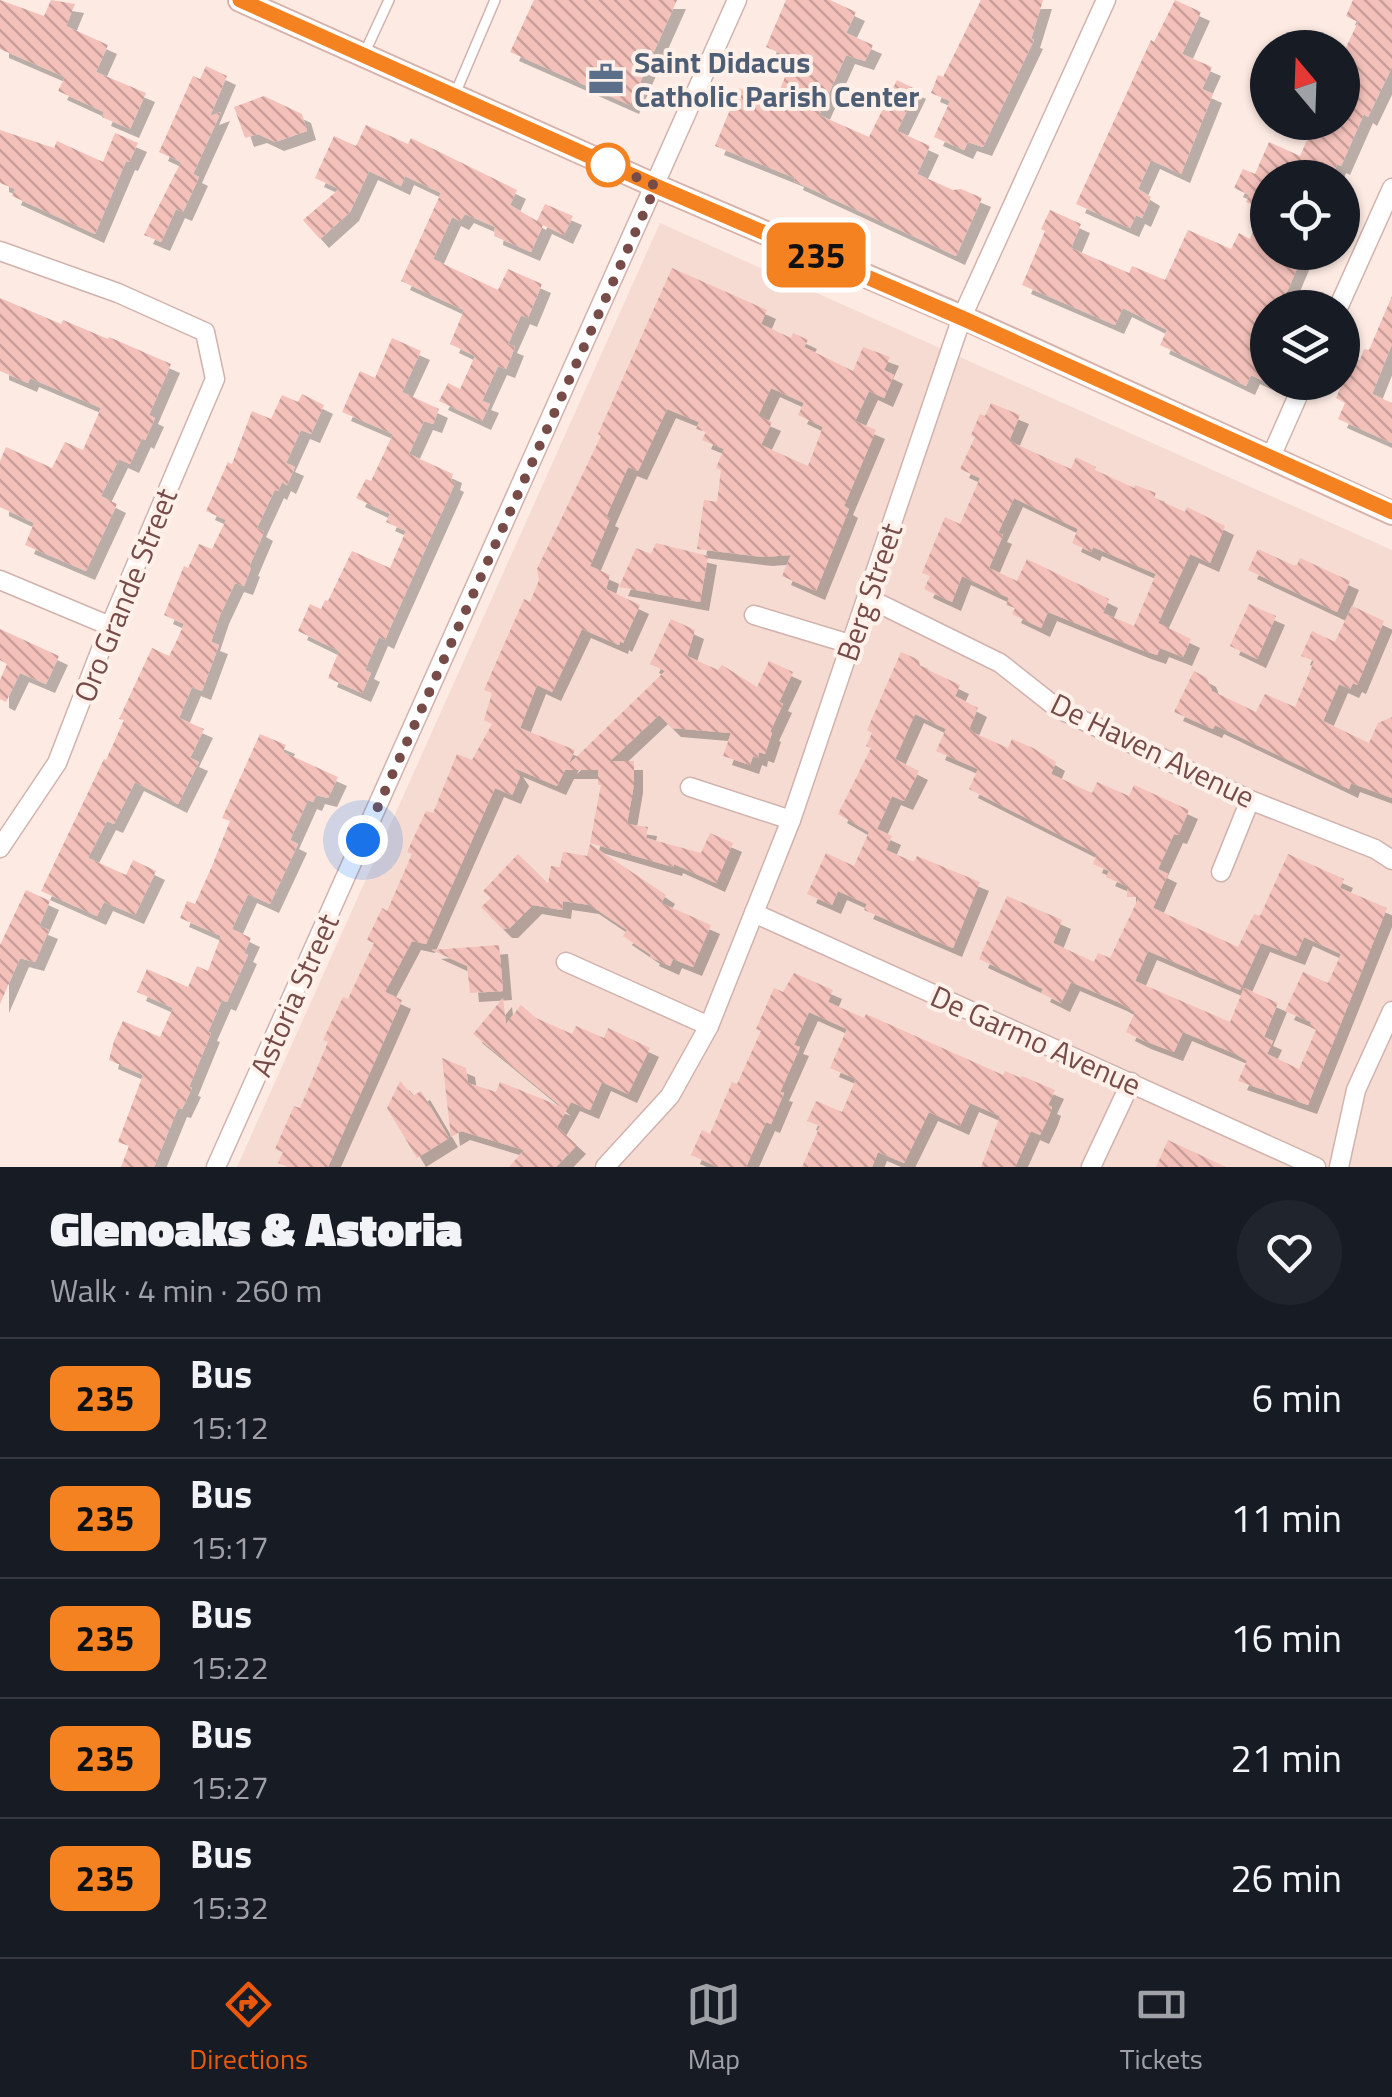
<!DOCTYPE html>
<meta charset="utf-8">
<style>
body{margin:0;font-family:"Titillium Web",sans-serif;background:#20242c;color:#f1f3f6;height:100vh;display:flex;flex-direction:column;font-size:38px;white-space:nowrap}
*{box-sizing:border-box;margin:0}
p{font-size:32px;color:#9ea1a6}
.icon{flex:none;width:55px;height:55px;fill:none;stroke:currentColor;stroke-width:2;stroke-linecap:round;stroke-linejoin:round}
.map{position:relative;height:1167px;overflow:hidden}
.sheet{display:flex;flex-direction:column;background:#171b24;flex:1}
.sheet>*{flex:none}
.badge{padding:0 20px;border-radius:15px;font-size:35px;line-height:65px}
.needle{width:65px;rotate:341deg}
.controls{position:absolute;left:1250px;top:30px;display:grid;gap:20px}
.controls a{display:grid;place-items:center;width:110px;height:110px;border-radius:50%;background:#171b24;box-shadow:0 2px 8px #0004;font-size:50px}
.you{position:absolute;width:50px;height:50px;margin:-25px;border:8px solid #fff;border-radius:50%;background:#1a73e8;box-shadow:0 0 0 15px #1a73e833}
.map>.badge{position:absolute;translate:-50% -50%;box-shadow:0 0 0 5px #fff}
.round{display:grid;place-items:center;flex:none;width:105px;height:105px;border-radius:52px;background:#20242c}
.headline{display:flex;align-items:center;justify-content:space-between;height:170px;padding:0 50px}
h1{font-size:48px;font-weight:800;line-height:75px}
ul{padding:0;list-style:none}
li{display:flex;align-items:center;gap:30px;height:120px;padding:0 50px;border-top:2px solid #363941}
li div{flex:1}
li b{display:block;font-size:38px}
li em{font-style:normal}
li .badge{min-width:110px;font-weight:700;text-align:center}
.dock{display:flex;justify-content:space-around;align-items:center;height:140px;border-top:2px solid #363941;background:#171b24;font-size:28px;color:#9ea1a6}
.dock a{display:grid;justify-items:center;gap:5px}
.dock .selected{color:#ea580c}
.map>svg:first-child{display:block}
.residential{fill:#f5dbd2}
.building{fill:url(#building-back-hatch);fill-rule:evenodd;filter:url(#shadow)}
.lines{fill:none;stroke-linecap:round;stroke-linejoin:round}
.service-casing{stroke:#d1b2ac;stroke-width:12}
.minor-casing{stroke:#d1b2ac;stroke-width:21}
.secondary-casing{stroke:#d7b2ab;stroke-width:26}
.service{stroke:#fff;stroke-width:9}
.minor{stroke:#fff;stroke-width:18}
.secondary{stroke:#fff;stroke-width:22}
.line-casing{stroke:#fff;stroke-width:22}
.line{stroke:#f58220;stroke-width:15}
.walk{stroke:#764b48;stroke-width:10;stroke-dasharray:0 18}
.stop-dot{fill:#fff;stroke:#f58220;stroke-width:5}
.labels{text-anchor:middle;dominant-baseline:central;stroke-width:8;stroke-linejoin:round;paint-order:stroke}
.service-label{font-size:30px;font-weight:bold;fill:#4e5e75;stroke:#fff1ea;text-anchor:start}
.street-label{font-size:30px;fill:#764b48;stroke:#fff1ea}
</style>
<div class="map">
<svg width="1392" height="1167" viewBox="0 0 1392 1167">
<defs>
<pattern id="building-back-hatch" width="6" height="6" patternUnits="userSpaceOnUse" patternTransform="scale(2.5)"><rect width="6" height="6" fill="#f3c0ba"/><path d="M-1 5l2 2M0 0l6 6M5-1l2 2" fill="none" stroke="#c99e99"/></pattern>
<filter id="shadow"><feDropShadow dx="9" dy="9" stdDeviation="0" flood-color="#0004"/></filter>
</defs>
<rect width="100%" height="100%" fill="#fdebe3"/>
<!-- residential -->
<polygon class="residential" points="660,223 1392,550 1392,1167 237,1167"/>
<!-- building -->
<g class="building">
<polygon points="0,0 44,16 51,0 75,4 66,26 108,45 96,72 146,93 130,129 102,117 104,112 58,91 65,77 0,49"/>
<polygon points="534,0 677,0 630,105 510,52"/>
<polygon points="786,0 830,0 856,12 846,33 873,45 865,61 846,55 819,115 869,137 897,80 917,90 897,131 930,146 917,174 953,190 961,189 982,198 956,256 794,181 795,178 715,146 739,88 774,103 786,75 775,70 782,54 766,47"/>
<polygon points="981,0 1043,0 1031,39 1034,40 983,147 968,142 964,150 934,137 950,101 931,93 938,75 943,77"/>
<polygon points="1175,0 1201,12 1182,54 1212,67 1202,89 1213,94 1181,174 1151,160 1138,189 1151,197 1142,218 1136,215 1130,228 1076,204 1151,40 1154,42"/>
<polygon points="1353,0 1392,0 1392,67 1368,117 1364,114 1341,166 1337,164 1332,178 1268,178 1268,252 1304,252 1280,308 1268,308 1268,383 1251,375 1246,386 1160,345 1167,330 1123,308 1115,325 1022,285 1045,231 1041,229 1050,210 1081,224 1071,248 1129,273 1132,266 1165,280 1188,230 1231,249 1239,233 1250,239 1262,209 1246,202 1249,195 1234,188 1243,169 1255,174 1269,142 1300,156 1315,122 1342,122 1342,56 1358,22 1346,16"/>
<polygon points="206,66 227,76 210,116 221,112 193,174 199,177 183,212 176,209 161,242 144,235 181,162 159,152 193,76 200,79"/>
<polygon points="264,96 302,114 307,131 275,142 258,134 245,138 234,107"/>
<polygon points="366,125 408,144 411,138 517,190 510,205 537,221 545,204 573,216 564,235 543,225 531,252 494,236 495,227 465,214 460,221 452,217 433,259 498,290 508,269 542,284 528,318 521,315 508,344 515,347 506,369 498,366 482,401 490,404 482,421 439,401 448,383 460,389 475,356 450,344 464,310 401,281 441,193 405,176 401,186 369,171 350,212 320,239 303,220 339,189 315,178 334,136 356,146"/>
<polygon points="0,130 54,148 57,141 103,162 115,133 138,143 129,162 126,161 95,234 12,196 15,189 0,183"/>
<path d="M672,268l95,42 -6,14 30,14 2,-5 15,7 -4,7 49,24 10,-24 27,10 -6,13 10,5 -10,23 -15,-7 -14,30 21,9 -32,76 5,3 -33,82 -34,-15 9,-21 -28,2 -66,-8 7,-49 13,2 4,-32 -5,-2 8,-19 -22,-9 4,-8 -10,-3 3,-7 -32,-13 -29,62 -10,-4 -22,50 4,2 -20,47 20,9 -4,14 34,16 -17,38 -3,-2 -1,4 -37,-16 -30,63 -15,-7 -17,43 55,22 -7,15 97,-94 -15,-7 21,-45 24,11 -8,26 31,14 4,-5 35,22 12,-26 24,11 -14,30 4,2 -13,28 2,1 -7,21 -6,-2 -1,6 -5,-2 -3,9 -27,-9 8,-23 -59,-5 -13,-13 -49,46h24v23l-7,40 21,3 -2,11 55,15 9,-20 23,10 -17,40 -42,-19 -1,3 -83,-24 11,-58h-3v-15h-33l-8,16 -43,-18 6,9 -8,18 -17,-7 -69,156 -14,-3 -27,51 17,8 -74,167h-40l-10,-4 5,-11 -8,-3 19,-43 6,2 28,-66 -5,-2 20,-43 5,2 26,-56 -7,-3 15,-32 5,3 25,-57 -5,-2 19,-41 7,2 24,-59 15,6 20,-36 -8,-4 8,-27 -8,-3 40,-91 6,3 9,-22 -2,-11 64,-133 -3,-2zM771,388l33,15 -6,12 25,12 -15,39 -47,-21 11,-23 -14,-6z"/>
<polygon points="1392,296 1392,344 1372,394 1392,403 1392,443 1338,419 1345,403 1336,398 1354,357 1360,360 1364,349 1369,350"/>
<polygon points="0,298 61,324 63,320 108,339 109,337 171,364 149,415 155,418 145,440 142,438 130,464 119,459 101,496 117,504 86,571 25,545 34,523 0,507 0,461 6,447 52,468 65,442 83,450 101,408 30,378 28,383 0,371"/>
<polygon points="392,338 421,351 402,392 439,409 433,424 424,421 409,454 453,474 451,481 455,483 390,628 385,640 379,637 365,670 371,673 362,693 328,678 339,651 298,631 310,604 321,609 325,600 328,601 352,551 390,568 406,531 386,522 390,514 356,498 366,479 371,481 393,434 342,412 360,371 375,378"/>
<polygon points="302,394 324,405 311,434 301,430 286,463 295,467 287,485 282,482 278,491 275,489 257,528 264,532 249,567 251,568 244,586 235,583 220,615 211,642 219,645 202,691 192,687 179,718 204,729 190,758 199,762 178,804 135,782 114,824 107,821 88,858 126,875 133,860 156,871 135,915 104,902 97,916 41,891 104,759 106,760 124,720 119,719 152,648 169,656 177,640 184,624 164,615 184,566 188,568 199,544 212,549 226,520 206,511 228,462 232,464 252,411 271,419 282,395 298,402"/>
<path d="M991,403l29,12 -11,26 62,28 5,-12 20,10 -1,3 39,18 1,-3 21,8 -2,5 31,14 2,-5 38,19 -15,37 -20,-9 -32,69 33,16 -8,18 -23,-9 -3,7 -15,-5 -94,-38 -7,16 -29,-14 3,-6 -9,-3 3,-7 -47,-22 -10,26 -28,-13 6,-13 -8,-3 23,-56 15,7 20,-46 -20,-9 15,-32 -4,-2 9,-21 5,2zM1014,498l64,31 -6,14 19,9 2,-5 63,27 -22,52 -31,-13 6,-14 -82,-40 -10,22 -28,-13 14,-33 -5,-2z"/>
<polygon points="656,543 708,556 700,602 619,587 636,548 651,554"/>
<polygon points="1258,549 1293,565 1297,565 1300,558 1350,581 1337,612 1248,570"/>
<polygon points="1249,604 1276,616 1257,659 1230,646"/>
<polygon points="1352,606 1384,621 1357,685 1353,683 1350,689 1339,684 1323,721 1369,743 1378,723 1392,717 1392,798 1351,783 1349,789 1215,725 1213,729 1174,712 1194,671 1207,678 1212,691 1256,712 1265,694 1295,707 1314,661 1301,656 1312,631 1335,642"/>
<polygon points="0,629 59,656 46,684 20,673 6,702 0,699 0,680 7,664 0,660"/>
<path d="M901,652l18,8 1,6 40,19 -5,11 23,12 -9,21 5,4 34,15 4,-9 21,9 23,14 -5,12 41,19 5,-11 32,14 5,-11 55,25 -11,25 -4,-1 -16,35 10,5 -15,34 85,39 16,-33 6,2 28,-62 56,25 -4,9 47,20 -79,197 -70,-24 9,-20 -11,-7 -53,-22 -9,20 -32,-12 -16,-8 9,-20 -17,-10 -47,-20 -10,21 -20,-10 2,-4 -64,-30 28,-63 55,24 -9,23 41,19 4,-9 12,5 29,-61h-12v-11l-21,-9 3,-6 -16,-7 4,-10 -128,-65 9,-20 -42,-18 10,-22 -31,-15 -20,45 24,12 -15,30 -12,-5 -15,33 15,7 -6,14 28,12 3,-6 63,26 -27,66 -89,-38 3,-6 -29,-13 -6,14 -25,-11 19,-41 28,13 15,-34 -31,-18 33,-66 -5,-2 6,-13 -5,-3zM1304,937l37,17 -13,29 -25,-11 -18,39 26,11 -1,5 6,3 -17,39 -32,-15 6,-13 -9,-4 14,-34 -34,-15 -14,34 -95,-41 13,-30 92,39 21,-47 35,13z"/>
<polygon points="260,734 286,745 283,752 338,777 328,798 316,795 313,802 308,800 290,840 298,844 270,904 248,894 232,929 251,938 244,953 248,955 227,1002 222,1000 208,1032 211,1033 189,1087 192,1088 182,1109 178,1108 154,1167 121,1167 129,1146 118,1142 143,1075 109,1060 114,1041 123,1021 160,1037 173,1008 137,992 147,969 188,987 197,966 208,971 221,936 180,918 187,901 195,904 212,866 230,821 222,818"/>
<polygon points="590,844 666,895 661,903 711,925 693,967 673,959 670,966 650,957 651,955 623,936 627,930 590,905 563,901 562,910 533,905 509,929 503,929 481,907 491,898 483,891 518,854 548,884 551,866 560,867 563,852 587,856"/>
<polygon points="26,890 50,901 39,926 49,930 35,962 20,958 0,1004 0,945"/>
<polygon points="499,945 503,991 470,993 467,966 432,950"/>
<polygon points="794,973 833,990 828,1002 864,1018 866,1014 1003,1075 1005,1071 1021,1078 1022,1076 1055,1090 1048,1105 1052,1107 1049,1116 1040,1135 1031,1131 1015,1167 981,1167 1000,1116 970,1103 960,1126 929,1112 904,1163 878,1152 872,1167 802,1167 820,1126 807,1121 816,1101 842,1112 856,1079 830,1068 847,1029 809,1012 794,1045 800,1047 780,1092 784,1093 771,1124 766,1122 746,1167 718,1167 691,1155 702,1130 710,1134 732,1082 737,1084 761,1031 756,1029 774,988 783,992"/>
<polygon points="503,998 506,1024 521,1005 536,1018 572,1034 576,1026 604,1038 608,1028 650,1048 628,1094 602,1082 590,1110 571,1102 557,1127 577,1145 556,1167 509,1167 524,1150 461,1131 451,1137 442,1058 466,1068 468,1083 496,1092 500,1082 562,1107 473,1034"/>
<polygon points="400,1081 413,1096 421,1091 449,1138 417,1158 387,1108"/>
<polygon points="1168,1140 1226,1167 1156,1167"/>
</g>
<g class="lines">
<defs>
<g id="service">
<polyline points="365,52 389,0"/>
<polyline points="455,94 495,0"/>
</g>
<g id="minor">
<polyline points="0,251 118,293 205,332 215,379 110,626 57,763 0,848"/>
<polyline points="1338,308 1392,188"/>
<polyline points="1270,459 1304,382"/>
<polyline points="0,580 110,626"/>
<polyline points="868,598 1000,663 1057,708 1250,800 1375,849 1392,860"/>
<polyline points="754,615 850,644"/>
<polyline points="690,787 791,820"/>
<polyline points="1221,872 1250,800"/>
<polyline points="754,913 1316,1167"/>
<polyline points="566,962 709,1026"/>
<polyline points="216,1167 737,0"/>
<polyline points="605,1167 670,1096 709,1026 791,820 962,317 1106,0"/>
<polyline points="1091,1167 1131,1082"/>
<polyline points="1339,1167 1356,1090 1392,1011"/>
</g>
<polyline id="secondary" points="240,0 656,186 962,317 1392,513"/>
</defs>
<!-- service casing -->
<use href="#service" class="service-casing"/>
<!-- minor casing -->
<use href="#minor" class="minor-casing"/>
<!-- secondary casing -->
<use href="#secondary" class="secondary-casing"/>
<!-- service -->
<use href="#service" class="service"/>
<!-- minor -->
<use href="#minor" class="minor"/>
<!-- secondary -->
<use href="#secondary" class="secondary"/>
</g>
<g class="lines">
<defs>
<polyline id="line" points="240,0 656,186 962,318 1392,512"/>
</defs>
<!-- line casing -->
<use href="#line" class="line-casing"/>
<!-- line -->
<use href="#line" class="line"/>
<!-- walk -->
<polyline class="walk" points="363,840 656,186 598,160 608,165"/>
</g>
<!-- icons -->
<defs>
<symbol id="office-bare" viewBox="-9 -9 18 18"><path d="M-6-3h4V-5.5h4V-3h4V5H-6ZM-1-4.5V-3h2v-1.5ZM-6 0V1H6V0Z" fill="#5c6f8a" stroke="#fff1ea" stroke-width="2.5" paint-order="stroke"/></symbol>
</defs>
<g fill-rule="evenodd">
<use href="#office-bare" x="581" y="54" width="50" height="50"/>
</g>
<!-- markers -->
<circle class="stop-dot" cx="608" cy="165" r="20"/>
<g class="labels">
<!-- service labels -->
<g class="service-label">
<text x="634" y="62">Saint Didacus<tspan x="634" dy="34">Catholic Parish Center</tspan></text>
</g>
<!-- street labels -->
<g class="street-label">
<text transform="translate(869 592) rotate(-71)">Berg Street</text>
<text transform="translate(125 595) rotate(-68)">Oro Grande Street</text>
<text transform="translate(1153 750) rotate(26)">De Haven Avenue</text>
<text transform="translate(294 995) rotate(-66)">Astoria Street</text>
<text transform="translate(1036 1040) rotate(24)">De Garmo Avenue</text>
</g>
</g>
</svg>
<div class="controls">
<a><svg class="needle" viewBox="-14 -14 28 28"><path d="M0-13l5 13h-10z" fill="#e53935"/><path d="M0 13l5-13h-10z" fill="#9ea1a6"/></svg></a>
<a><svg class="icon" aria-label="locate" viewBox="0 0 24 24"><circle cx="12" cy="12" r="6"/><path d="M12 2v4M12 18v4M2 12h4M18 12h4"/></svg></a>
<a><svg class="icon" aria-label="layers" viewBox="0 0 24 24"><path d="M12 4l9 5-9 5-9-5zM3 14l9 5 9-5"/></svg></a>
</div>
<div class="you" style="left:363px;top:840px"></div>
<b class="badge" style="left:816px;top:255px;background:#f58220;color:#111">235</b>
</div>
<section class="sheet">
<div class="headline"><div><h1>Glenoaks &amp; Astoria</h1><p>Walk · 4 min · 260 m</p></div><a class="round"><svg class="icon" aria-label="heart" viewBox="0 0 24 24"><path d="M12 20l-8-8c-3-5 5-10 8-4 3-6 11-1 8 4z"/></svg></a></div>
<ul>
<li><span class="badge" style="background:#f58220;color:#111">235</span><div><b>Bus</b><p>15:12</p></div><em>6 min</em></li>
<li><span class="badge" style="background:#f58220;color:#111">235</span><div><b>Bus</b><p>15:17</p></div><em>11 min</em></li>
<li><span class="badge" style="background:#f58220;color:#111">235</span><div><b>Bus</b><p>15:22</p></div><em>16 min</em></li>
<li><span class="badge" style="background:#f58220;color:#111">235</span><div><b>Bus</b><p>15:27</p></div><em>21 min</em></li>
<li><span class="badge" style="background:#f58220;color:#111">235</span><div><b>Bus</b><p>15:32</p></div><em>26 min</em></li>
</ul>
</section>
<nav class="dock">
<a class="selected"><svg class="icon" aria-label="directions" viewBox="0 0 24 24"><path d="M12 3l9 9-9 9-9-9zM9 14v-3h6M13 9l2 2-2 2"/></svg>Directions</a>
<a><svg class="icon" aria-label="map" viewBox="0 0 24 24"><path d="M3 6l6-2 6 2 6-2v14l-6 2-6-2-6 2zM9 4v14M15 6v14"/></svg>Map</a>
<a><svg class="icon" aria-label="tickets" viewBox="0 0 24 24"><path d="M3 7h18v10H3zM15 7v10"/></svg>Tickets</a>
</nav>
